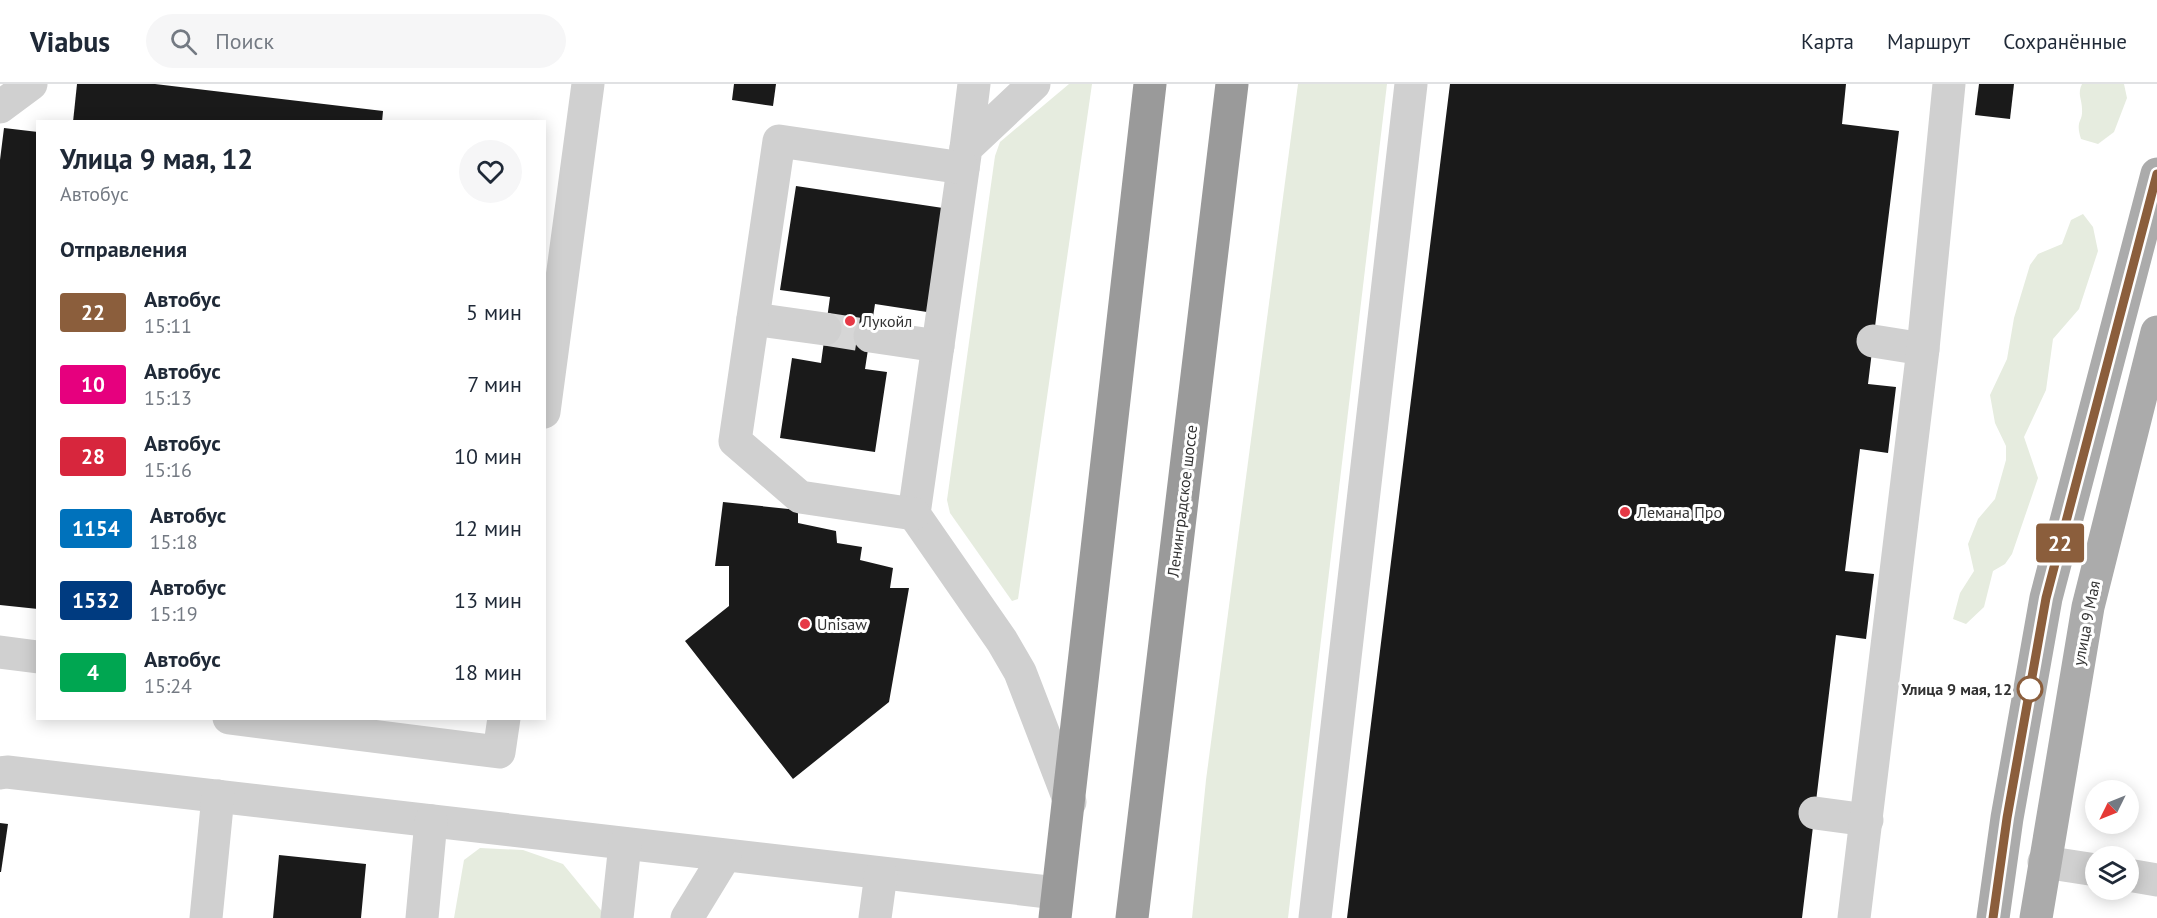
<!DOCTYPE html>
<html lang="ru">
<meta charset="utf-8">
<style>
body{margin:0;font-family:"PT Sans",sans-serif;background:#f6f6f7;color:#1f2937;height:100vh;display:flex;flex-direction:column;font-size:22px;white-space:nowrap}
*{box-sizing:border-box;margin:0}
p{font-size:20px;color:#747a83}
.icon{flex:none;width:33px;height:33px;fill:none;stroke:currentColor;stroke-width:2;stroke-linecap:round;stroke-linejoin:round}
.map{position:relative;flex:1;overflow:hidden}
.sheet{position:absolute;left:36px;top:36px;width:510px;height:600px;display:flex;flex-direction:column;background:#fff;border-radius:0px;box-shadow:0 3px 15px #0003}
.sheet>*{flex:none}
.badge{padding:0 12px;border-radius:4px;font-size:21px;line-height:39px}
.needle{width:39px;rotate:227deg}
.fabs{position:absolute;left:2085px;top:696px;display:grid;gap:12px}
.fabs a{display:grid;place-items:center;width:54px;height:54px;border-radius:50%;background:#fff;box-shadow:0 3px 15px #0003;font-size:30px}
.map>.badge{position:absolute;translate:-50% -50%;box-shadow:0 0 0 3px #fff}
h2{padding:0 24px;font-size:22px;line-height:54px}
.round{display:grid;place-items:center;flex:none;width:63px;height:63px;border-radius:32px;background:#f6f6f7}
.headline{display:flex;align-items:center;justify-content:space-between;height:102px;padding:0 24px}
h1{font-size:28px;font-weight:700;line-height:45px}
ul{padding:0;list-style:none}
li{display:flex;align-items:center;gap:18px;height:72px;padding:0 24px}
li div{flex:1}
li b{display:block;font-size:22px}
li em{font-style:normal}
li .badge{min-width:66px;font-weight:700;text-align:center}
header{display:flex;align-items:center;gap:36px;box-sizing:border-box;height:84px;padding:0 30px;background:#fff;border-bottom:2px solid #e0e1e3}
header strong{font-size:28px}
nav{display:flex;gap:33px;margin-inline-start:auto;font-size:21px}
.search{width:420px;height:54px;background:#f6f6f7;display:flex;align-items:center;gap:15px;box-sizing:border-box;padding:0 21px;border-radius:33px;color:#747a83;font-size:22px}
.map>svg:first-child{display:block}
.green{fill:#e6ecdf}
.building{fill:#1a1a1a}
.lines{fill:none;stroke-linecap:round;stroke-linejoin:round}
.minor-tunnel{stroke:#d6d6d6;stroke-width:33;stroke-dasharray:33 16;stroke-linecap:butt}
.minor{stroke:#d0d0d0;stroke-width:33}
.major{stroke:#ababab;stroke-width:33}
.highway{stroke:#9a9a9a;stroke-width:33}
.line-casing{stroke:#fff;stroke-width:14}
.line{stroke:#8b5e3c;stroke-width:9}
.poi-dot{fill:#e63946;stroke:#fff;stroke-width:2}
.stop-dot{fill:#fff;stroke:#8b5e3c;stroke-width:3}
.labels{text-anchor:middle;dominant-baseline:central;stroke-width:6;stroke-linejoin:round;paint-order:stroke}
.poi-label{font-size:16px;fill:#333;stroke:#fff;text-anchor:start}
.street-label{font-size:16px;fill:#333;stroke:#fff}
.stop-label{font-size:16px;font-weight:bold;fill:#333;stroke:#fff;text-anchor:end}
</style>
<header>
<strong>Viabus</strong>
<div class="search"><svg class="icon" aria-label="search" viewBox="0 0 24 24"><circle cx="10" cy="10" r="6"/><path d="M15 15l6 6"/></svg>Поиск</div>
<nav><a>Карта</a><a>Маршрут</a><a>Сохранённые</a></nav>
</header>
<div class="map">
<svg width="2157" height="834" viewBox="0 0 2157 834">
<rect width="100%" height="100%" fill="#fff"/>
<!-- green -->
<g class="green">
<polygon points="1069,0 1092,0 1018,515 1012,517 950,429 947,416 995,72 1000,58"/>
<polygon points="1298,0 1387,0 1288,834 1192,834 1206,696"/>
<path d="M2082,0h42l3,14 -13,34 -16,12 -17,-5c-6,-20 2,-16 1,-30 0,-10 -5,-15 0,-25z"/>
<polygon points="2083,130 2093,143 2098,167 2079,225 2053,255 2046,306 2024,353 2038,394 2012,470 2005,480 1993,487 1984,523 1966,540 1953,535 1960,509 1974,487 1968,460 1978,435 1995,415 2006,376 2006,362 1995,339 1990,311 2007,275 2014,234 2030,181 2038,170 2062,160 2071,136"/>
<polygon points="480,764 523,766 563,780 604,830 601,834 454,834 464,776"/>
</g>
<!-- building -->
<g class="building">
<polygon points="77,0 155,0 383,27 382,38 73,38"/>
<polygon points="734,0 776,0 773,22 732,16"/>
<polygon points="1450,0 1846,0 1842,40 1899,47 1868,300 1896,303 1888,369 1860,365 1845,487 1874,490 1866,555 1836,551 1802,834 1347,834"/>
<polygon points="1979,0 2014,0 2010,35 1975,31"/>
<polygon points="4,44 38,48 38,525 0,521 0,76"/>
<polygon points="796,102 943,124 927,228 875,220 865,285 887,288 875,368 780,354 792,274 821,279 830,213 780,206"/>
<polygon points="723,418 798,426 798,439 836,447 837,459 862,463 860,476 893,484 890,504 909,504 889,618 793,695 685,557 729,522 729,482 715,482"/>
<polygon points="0,739 8,740 1,788 0,788"/>
<polygon points="279,771 366,780 361,834 273,834"/>
</g>
<g class="lines">
<!-- minor-tunnel -->
<polyline class="minor-tunnel" points="825,245 870,252"/>
<!-- minor -->
<g class="minor">
<polyline points="1034,0 966,64 914,430 1002,557 1020,588 1070,718"/>
<polyline points="0,23 31,0"/>
<polyline points="966,64 974,0"/>
<polyline points="753,235 825,245"/>
<polyline points="870,252 938,262"/>
<polyline points="1873,257 1923,265"/>
<polyline points="544,328 588,0"/>
<polyline points="914,430 800,413 735,357 779,57 963,84"/>
<polyline points="0,568 38,573"/>
<polyline points="229,634 499,668 504,634"/>
<polyline points="0,689 7,688 1057,809"/>
<polyline points="1815,729 1867,736"/>
<polyline points="2044,778 2096,786"/>
<polyline points="2128,791 2157,796"/>
<polyline points="206,834 218,712"/>
<polyline points="422,834 431,737"/>
<polyline points="617,834 625,760"/>
<polyline points="687,834 725,772"/>
<polyline points="875,834 881,790"/>
<polyline points="1315,834 1411,0"/>
<polyline points="1854,834 1923,265 1949,0"/>
</g>
<!-- major -->
<g class="major">
<polyline points="1993,834 2007,734 2046,514 2157,90"/>
<polyline points="2036,834 2088,523 2157,248"/>
</g>
<!-- highway -->
<g class="highway">
<polyline points="1055,834 1150,0"/>
<polyline points="1132,834 1232,0"/>
</g>
</g>
<g class="lines">
<defs>
<polyline id="line" points="1993,834 2007,734 2046,514 2157,90"/>
</defs>
<!-- line casing -->
<use href="#line" class="line-casing"/>
<!-- line -->
<use href="#line" class="line"/>
</g>
<!-- markers -->
<g class="poi-dot">
<circle cx="850" cy="237" r="6"/>
<circle cx="1625" cy="428" r="6"/>
<circle cx="805" cy="540" r="6"/>
</g>
<circle class="stop-dot" cx="2030" cy="605" r="12"/>
<g class="labels">
<!-- poi labels -->
<g class="poi-label">
<text x="862" y="237">Лукойл</text>
<text x="1637" y="428">Лемана Про</text>
<text x="817" y="540">Unisaw</text>
</g>
<!-- street labels -->
<g class="street-label">
<text transform="translate(1182 417) rotate(-83)">Ленинградское шоссе</text>
<text transform="translate(2086 539) rotate(-79)">улица 9 Мая</text>
</g>
<!-- stop labels -->
<g class="stop-label">
<text x="2012" y="605">Улица 9 мая, 12</text>
</g>
</g>
</svg>
<div class="fabs">
<a><svg class="needle" viewBox="-14 -14 28 28"><path d="M0-13l5 13h-10z" fill="#e53935"/><path d="M0 13l5-13h-10z" fill="#747a83"/></svg></a>
<a><svg class="icon" aria-label="layers" viewBox="0 0 24 24"><path d="M12 4l9 5-9 5-9-5zM3 14l9 5 9-5"/></svg></a>
</div>
<b class="badge" style="left:2060px;top:459px;background:#8b5e3c;color:#fff">22</b>
<section class="sheet">
<div class="headline"><div><h1>Улица 9 мая, 12</h1><p>Автобус</p></div><a class="round"><svg class="icon" aria-label="heart" viewBox="0 0 24 24"><path d="M12 20l-8-8c-3-5 5-10 8-4 3-6 11-1 8 4z"/></svg></a></div>
<h2>Отправления</h2>
<ul>
<li><span class="badge" style="background:#8b5e3c;color:#fff">22</span><div><b>Автобус</b><p>15:11</p></div><em>5 мин</em></li>
<li><span class="badge" style="background:#e6007e;color:#fff">10</span><div><b>Автобус</b><p>15:13</p></div><em>7 мин</em></li>
<li><span class="badge" style="background:#d7263d;color:#fff">28</span><div><b>Автобус</b><p>15:16</p></div><em>10 мин</em></li>
<li><span class="badge" style="background:#0072bc;color:#fff">1154</span><div><b>Автобус</b><p>15:18</p></div><em>12 мин</em></li>
<li><span class="badge" style="background:#003b80;color:#fff">1532</span><div><b>Автобус</b><p>15:19</p></div><em>13 мин</em></li>
<li><span class="badge" style="background:#00a651;color:#fff">4</span><div><b>Автобус</b><p>15:24</p></div><em>18 мин</em></li>
</ul>
</section>
</div>
